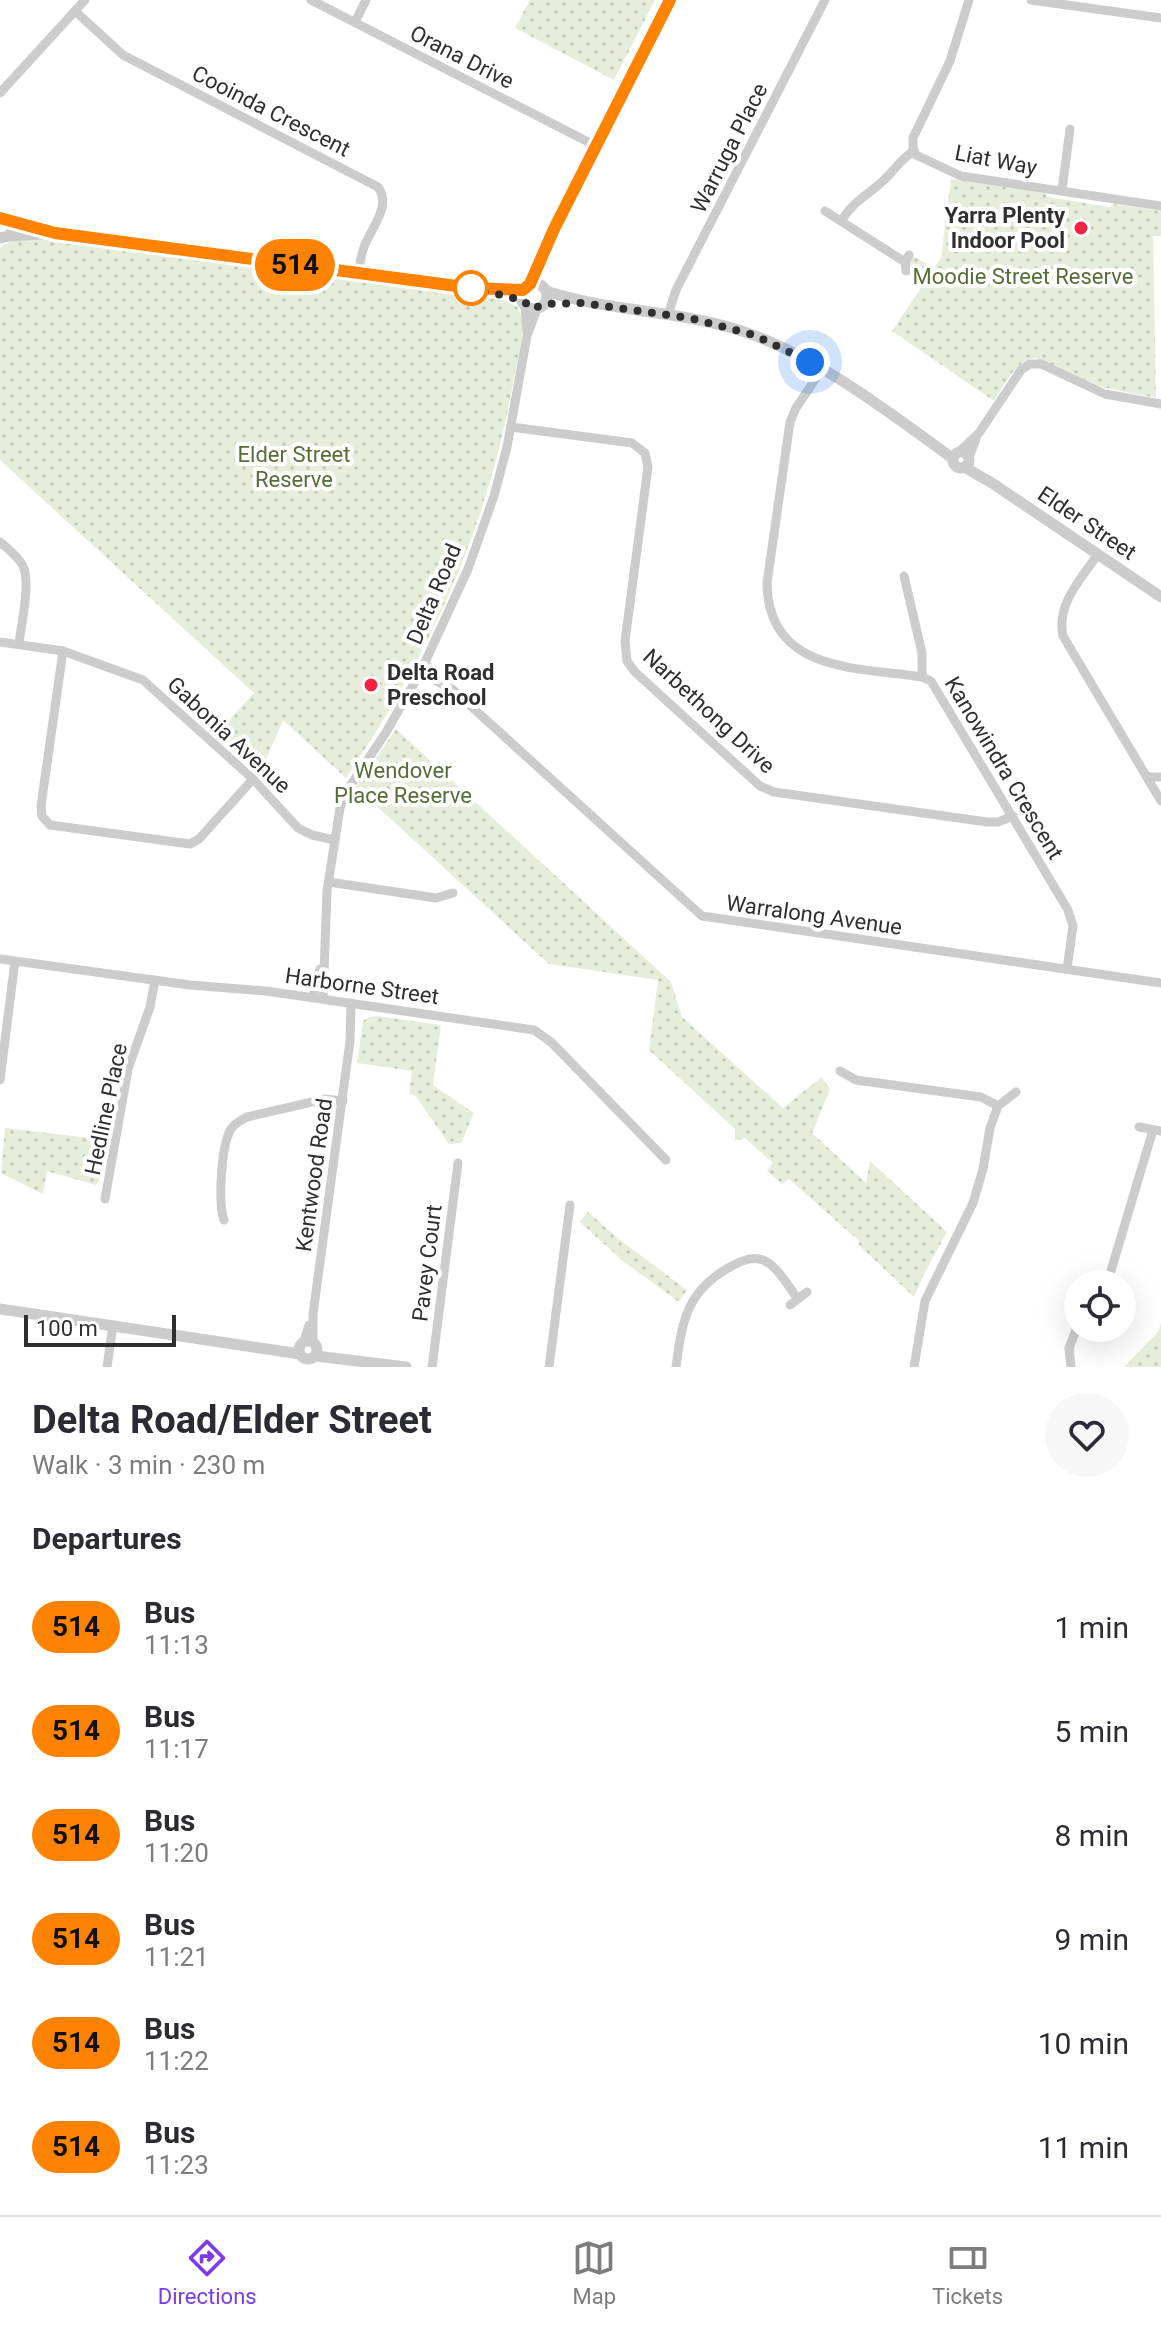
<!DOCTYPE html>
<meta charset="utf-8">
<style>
body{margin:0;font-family:Roboto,sans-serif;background:#f7f7f7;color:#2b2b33;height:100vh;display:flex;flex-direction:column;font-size:30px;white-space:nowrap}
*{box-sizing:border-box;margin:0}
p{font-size:26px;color:#7c7c81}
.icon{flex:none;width:44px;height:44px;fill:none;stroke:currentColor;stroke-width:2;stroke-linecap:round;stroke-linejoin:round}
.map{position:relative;height:1367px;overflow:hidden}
.side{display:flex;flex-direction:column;background:#fff;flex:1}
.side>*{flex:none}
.badge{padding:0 16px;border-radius:26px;font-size:28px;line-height:52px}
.tools{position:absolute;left:1064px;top:1270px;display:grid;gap:16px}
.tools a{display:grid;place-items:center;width:72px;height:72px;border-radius:50%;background:#fff;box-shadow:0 8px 32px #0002;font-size:40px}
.scale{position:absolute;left:24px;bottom:20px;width:152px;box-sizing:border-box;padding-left:8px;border:4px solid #2f2f2f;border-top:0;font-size:22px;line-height:28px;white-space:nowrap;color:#2f2f2f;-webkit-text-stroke:6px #fff;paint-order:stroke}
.you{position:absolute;width:40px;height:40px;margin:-20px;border:6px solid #fff;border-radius:50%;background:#1a73e8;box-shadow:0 0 0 12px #1a73e833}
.map>.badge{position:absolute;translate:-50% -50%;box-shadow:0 0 0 4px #fff}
h2{padding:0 32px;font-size:30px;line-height:72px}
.round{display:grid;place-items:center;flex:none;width:84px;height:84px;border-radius:42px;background:#f7f7f7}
.overview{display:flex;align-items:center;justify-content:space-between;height:136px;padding:0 32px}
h1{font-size:38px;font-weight:700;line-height:60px}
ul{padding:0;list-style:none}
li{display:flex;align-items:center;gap:24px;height:104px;padding:0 32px}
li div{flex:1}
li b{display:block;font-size:30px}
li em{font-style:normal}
li .badge{min-width:88px;font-weight:700;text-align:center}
.dock{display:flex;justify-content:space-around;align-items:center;height:112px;border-top:2px solid #e1e1e2;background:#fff;font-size:22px;color:#7c7c81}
.dock a{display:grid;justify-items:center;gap:4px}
.dock .selected{color:#7c3aed}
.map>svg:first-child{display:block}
.park{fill:url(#park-dots)}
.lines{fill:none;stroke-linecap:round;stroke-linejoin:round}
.minor{stroke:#ccc;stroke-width:9}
.tertiary{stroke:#ccc;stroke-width:11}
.line-casing{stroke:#fff;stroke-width:18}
.line{stroke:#ff8200;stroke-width:12}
.walk{stroke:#2f2f2f;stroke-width:8;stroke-dasharray:0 14.4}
.poi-dot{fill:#f32341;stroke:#fff;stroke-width:3}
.stop-dot{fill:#fff;stroke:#ff8200;stroke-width:4}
.labels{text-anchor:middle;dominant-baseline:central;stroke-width:8;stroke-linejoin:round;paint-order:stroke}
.street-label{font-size:22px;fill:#2f2f2f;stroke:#fff}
.poi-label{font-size:22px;font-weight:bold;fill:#2f2f2f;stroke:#fff;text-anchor:end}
.park-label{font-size:22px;fill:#556e38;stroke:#fff}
</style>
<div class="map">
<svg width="1161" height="1367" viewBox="0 0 1161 1367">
<defs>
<pattern id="park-dots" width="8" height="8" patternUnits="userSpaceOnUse" patternTransform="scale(2)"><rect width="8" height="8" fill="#e6eddb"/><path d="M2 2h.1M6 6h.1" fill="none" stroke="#c6ccbc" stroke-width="1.8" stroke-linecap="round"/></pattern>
</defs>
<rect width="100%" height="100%" fill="#fff"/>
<!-- park -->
<g class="park">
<polygon points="530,0 655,0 614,80 515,28"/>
<path d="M951,179l94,14 4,4 60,10 5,-3 47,7v25h-8l3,162 -54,-11 -67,-29c-21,4 -30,26 -41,43l-102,-70 31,-46 -14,-10v-10l4,-9 21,12 7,-10z"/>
<path d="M34,238l469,62 15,7c10,20 0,50 -4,71 -26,149 -84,276 -168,400l-63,-58 -22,51 -43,-39 36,-39 -254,-233v-212l13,-8z"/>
<polygon points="396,729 671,982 682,1017 783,1108 822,1077 830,1089 812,1133 866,1183 870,1161 947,1232 925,1272 914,1297 859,1245 859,1241 789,1179 782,1184 767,1171 773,1163 745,1138 735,1141 735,1129 649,1050 658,980 549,964 356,787"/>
<polygon points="377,1016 441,1025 433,1085 474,1113 461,1143 449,1144 415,1095 409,1094 412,1071 357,1063 363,1021 369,1017"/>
<polygon points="5,1128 107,1140 99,1181 96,1185 47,1171 43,1194 1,1173"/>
<polygon points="588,1212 620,1240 687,1290 679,1302 623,1261 580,1222"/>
<polygon points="1161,1323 1161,1367 1124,1367 1158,1332"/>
</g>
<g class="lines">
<!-- minor -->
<g class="minor">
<polyline points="311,0 596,146"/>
<polyline points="969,0 950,61 913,138 913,148 916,155 961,176 1161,206"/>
<polyline points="1031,0 1161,18"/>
<path d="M75,11l48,44 255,132c14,19 -7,41 -14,60 -3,8 -4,17 -6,26"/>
<polyline points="355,22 366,0"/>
<polyline points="0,93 85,0"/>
<polyline points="1062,190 1070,129"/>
<polyline points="825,211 905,262"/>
<path d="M841,221c16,-24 27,-25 45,-43 10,-10 16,-20 28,-27"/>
<polyline points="906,271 905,262 909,255"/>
<polyline points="525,306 527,332"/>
<polyline points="668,315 676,290 825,0"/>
<path d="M822,369l-26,39 -6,14 -23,161c1,89 88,84 155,94l9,4 137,229 5,16 -6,43"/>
<polyline points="511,427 632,443 645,453 648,467 625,641 627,661 635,672 760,786 774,792 987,822 998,822 1013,816"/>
<polyline points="960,451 979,433 1021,370 1030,364 1041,364 1105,394 1161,404"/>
<polyline points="969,457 976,439"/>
<path d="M0,542c8,7 18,14 23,24 8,18 -2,58 -4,78"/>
<path d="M1098,554c-17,25 -42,50 -35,82l98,165"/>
<polyline points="904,576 922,653 922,677"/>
<polyline points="0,642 63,651 143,680 253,779 298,828 312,835 335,840"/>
<polyline points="63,651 41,806 42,816 50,825 190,844 199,839 253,779"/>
<polyline points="425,664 447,683"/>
<polyline points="420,673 452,689 702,916 1161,983"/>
<polyline points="1147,777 1161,777"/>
<polyline points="329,882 436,898 453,893"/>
<polyline points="0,959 190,985 266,991 534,1030 551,1042 666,1160"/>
<polyline points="313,997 320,969"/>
<polyline points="323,999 327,891 340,808 348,789 385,734 420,673 468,569 494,496 507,447 527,336 537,309"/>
<polyline points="840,1071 856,1080 981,1097 998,1106 990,1128 983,1169 973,1203 925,1301 914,1367"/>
<polyline points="0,1080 15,961"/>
<polyline points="998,1106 1016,1092"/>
<polyline points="1139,1127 1161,1131"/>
<polyline points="105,1199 128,1069 150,1007 155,980"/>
<path d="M224,1220c-6,-18 -3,-75 7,-91 4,-6 10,-9 16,-12l78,-18 18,2"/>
<polyline points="1107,1284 1153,1130"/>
<polyline points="790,1305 807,1292"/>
<polyline points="304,1341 309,1325"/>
<polyline points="313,1342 313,1314 350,1041 351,1003"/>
<polyline points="107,1367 113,1325"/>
<polyline points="432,1367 458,1163"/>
<polyline points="549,1367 570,1205"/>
<path d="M676,1367c6,-45 10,-76 54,-100 11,-6 23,-12 35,-6 14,7 24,27 33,38"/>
<polyline points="1071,1367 1069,1348 1078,1325"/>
</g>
<!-- tertiary -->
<g class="tertiary">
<polyline points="0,218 9,220 13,228 9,236 0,238"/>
<polyline points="11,222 55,233 472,288 523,290"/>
<polyline points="9,236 42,234"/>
<circle cx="534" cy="296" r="13"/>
<polyline points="530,284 554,229 670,0"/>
<path d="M546,291c61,20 124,19 186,37 75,21 157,84 220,130"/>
<circle cx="961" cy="460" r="8"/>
<polyline points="964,467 992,483 1161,597"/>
<polyline points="0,1309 300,1354"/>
<circle cx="308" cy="1350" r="9"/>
<polyline points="316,1356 406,1367"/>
</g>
</g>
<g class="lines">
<defs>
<polyline id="line" points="0,218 55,233 472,288 523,290 530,284 554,229 670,0"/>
</defs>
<!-- line casing -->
<use href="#line" class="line-casing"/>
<!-- line -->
<use href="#line" class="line"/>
<!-- walk -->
<polyline class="walk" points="471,288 522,300 533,309 544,304 582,303 690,318 754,335 810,362"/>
</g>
<!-- markers -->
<g class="poi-dot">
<circle cx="1081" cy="228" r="8"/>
<circle cx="371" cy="685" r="8"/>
</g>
<circle class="stop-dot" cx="471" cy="288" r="16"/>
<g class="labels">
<!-- street labels -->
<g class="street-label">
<text transform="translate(462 57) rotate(27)">Orana Drive</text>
<text transform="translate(271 111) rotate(27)">Cooinda Crescent</text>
<text transform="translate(729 148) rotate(-63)">Warruga Place</text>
<text transform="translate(996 160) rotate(11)">Liat Way</text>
<text transform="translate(1087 523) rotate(34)">Elder Street</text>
<text transform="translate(434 594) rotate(-67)">Delta Road</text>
<text transform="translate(709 711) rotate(43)">Narbethong Drive</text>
<text transform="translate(229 735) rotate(43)">Gabonia Avenue</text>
<text transform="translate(1004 768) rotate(59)">Kanowindra Crescent</text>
<text transform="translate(814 915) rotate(8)">Warralong Avenue</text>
<text transform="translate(362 986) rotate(8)">Harborne Street</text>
<text transform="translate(106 1109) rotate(-78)">Hedline Place</text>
<text transform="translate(314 1175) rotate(-82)">Kentwood Road</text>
<text transform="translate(427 1263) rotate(-83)">Pavey Court</text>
</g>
<!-- poi labels -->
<g class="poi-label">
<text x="1065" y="215">Yarra Plenty<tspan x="1065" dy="25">Indoor Pool</tspan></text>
<text x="387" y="672" text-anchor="start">Delta Road<tspan x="387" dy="25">Preschool</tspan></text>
</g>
<!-- park labels -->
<g class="park-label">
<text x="1023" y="276">Moodie Street Reserve</text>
<text x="294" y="454">Elder Street<tspan x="294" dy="25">Reserve</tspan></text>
<text x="403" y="770">Wendover<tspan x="403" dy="25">Place Reserve</tspan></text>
</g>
</g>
</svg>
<div class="tools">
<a><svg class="icon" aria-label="locate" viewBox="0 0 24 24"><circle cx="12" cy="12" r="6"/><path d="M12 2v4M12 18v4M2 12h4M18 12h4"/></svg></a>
</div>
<div class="scale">100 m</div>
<div class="you" style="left:810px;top:362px"></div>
<b class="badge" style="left:295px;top:265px;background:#ff8200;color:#111">514</b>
</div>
<section class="side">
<div class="overview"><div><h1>Delta Road/Elder Street</h1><p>Walk · 3 min · 230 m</p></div><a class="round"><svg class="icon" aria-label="heart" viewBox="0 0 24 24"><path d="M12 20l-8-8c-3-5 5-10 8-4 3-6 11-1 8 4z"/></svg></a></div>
<h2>Departures</h2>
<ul>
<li><span class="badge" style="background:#ff8200;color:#111">514</span><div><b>Bus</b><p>11:13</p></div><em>1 min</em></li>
<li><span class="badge" style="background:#ff8200;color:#111">514</span><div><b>Bus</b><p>11:17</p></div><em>5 min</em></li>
<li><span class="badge" style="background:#ff8200;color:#111">514</span><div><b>Bus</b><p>11:20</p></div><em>8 min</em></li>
<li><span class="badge" style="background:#ff8200;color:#111">514</span><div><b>Bus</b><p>11:21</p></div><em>9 min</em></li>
<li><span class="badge" style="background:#ff8200;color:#111">514</span><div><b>Bus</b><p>11:22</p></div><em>10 min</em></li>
<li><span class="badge" style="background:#ff8200;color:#111">514</span><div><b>Bus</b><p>11:23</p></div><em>11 min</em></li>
</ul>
</section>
<nav class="dock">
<a class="selected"><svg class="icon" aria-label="directions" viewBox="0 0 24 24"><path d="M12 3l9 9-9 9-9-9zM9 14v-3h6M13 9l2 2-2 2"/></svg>Directions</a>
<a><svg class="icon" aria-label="map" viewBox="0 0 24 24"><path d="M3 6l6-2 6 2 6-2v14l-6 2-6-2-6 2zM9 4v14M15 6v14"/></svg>Map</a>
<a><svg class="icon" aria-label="tickets" viewBox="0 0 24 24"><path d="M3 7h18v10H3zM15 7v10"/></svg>Tickets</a>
</nav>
